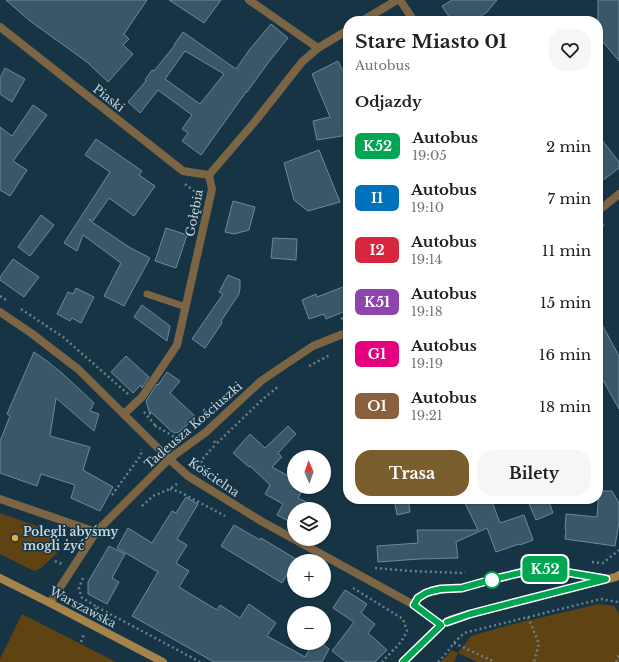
<!DOCTYPE html>
<html lang="pl">
<meta charset="utf-8">
<style>
body{margin:0;font-family:"Libre Baskerville",serif;background:#f6f6f6;color:#202124;height:100vh;display:flex;flex-direction:column;font-size:15px;white-space:nowrap}
*{box-sizing:border-box;margin:0}
p{font-size:13px;color:#757577}
.icon{flex:none;width:22px;height:22px;fill:none;stroke:currentColor;stroke-width:2;stroke-linecap:round;stroke-linejoin:round}
.map{position:relative;flex:1;overflow:hidden}
.drawer{position:absolute;left:343px;top:16px;width:260px;height:488px;display:flex;flex-direction:column;background:#fff;border-radius:16px;box-shadow:0 1px 3px #0004}
.drawer>*{flex:none}
.badge{padding:0 8px;border-radius:6px;font-size:14px;line-height:26px}
.needle{width:26px;rotate:358deg}
.controls{position:absolute;left:287px;top:450px;display:grid;gap:8px}
.controls a{display:grid;place-items:center;width:44px;height:44px;border-radius:50%;background:#fff;box-shadow:0 1px 3px #0004;font-size:20px}
.map>.badge{position:absolute;translate:-50% -50%;box-shadow:0 0 0 2px #fff}
h2{padding:0 12px;font-size:15px;line-height:36px}
.round{display:grid;place-items:center;flex:none;width:42px;height:42px;border-radius:16px;background:#f6f6f6}
.overview{display:flex;align-items:center;justify-content:space-between;height:68px;padding:0 12px}
h1{font-size:19px;font-weight:800;line-height:30px}
.cta{display:flex;gap:8px;margin-top:auto;padding:8px 12px}
.cta a{flex:1;height:46px;border-radius:16px;background:#7b5e2d;color:#fff;font-size:16px;font-weight:800;line-height:46px;text-align:center}
.cta a+a{background:#f6f6f6;color:#202124}
ul{padding:0;list-style:none}
li{display:flex;align-items:center;gap:12px;height:52px;padding:0 12px}
li div{flex:1}
li b{display:block;font-size:15px}
li em{font-style:normal}
li .badge{min-width:44px;font-weight:700;text-align:center}
.map>svg:first-child{display:block}
.green{fill:#604313}
.building{fill:#395767;stroke:#6a8a9b;fill-rule:evenodd}
.lines{fill:none;stroke-linecap:round;stroke-linejoin:round}
.path{stroke:#68808c;stroke-width:2.5;stroke-dasharray:2 3;stroke-linecap:butt}
.lane{stroke:#7c6544;stroke-width:7}
.street{stroke:#7c6544;stroke-width:8}
.secondary{stroke:#a7834c;stroke-width:8}
.line-casing{stroke:#fff;stroke-width:9}
.line{stroke:#00a651;stroke-width:6}
.poi-dot{fill:#eba939;stroke:#163443;stroke-width:1.5}
.stop-dot{fill:#fff;stroke:#00a651;stroke-width:2}
.labels{text-anchor:middle;dominant-baseline:central;stroke-width:3;stroke-linejoin:round;paint-order:stroke}
.street-label{font-size:12px;fill:#c5d6df;stroke:#163443}
.poi-label{font-size:12px;font-weight:bold;fill:#c5d6df;stroke:#163443;text-anchor:start}
</style>
<div class="map">
<svg width="619" height="662" viewBox="0 0 619 662">
<rect width="100%" height="100%" fill="#163443"/>
<!-- green -->
<g class="green">
<polygon points="0,513 56,533 59,542 57,553 41,568 34,571 0,554"/>
<polygon points="599,604 614,606 619,613 619,662 477,662 458,653 454,662 441,662 452,650 458,653 471,636 513,624"/>
<polygon points="22,614 116,662 0,662 0,659"/>
</g>
<!-- building -->
<g class="building">
<polygon points="6,0 147,0 124,34 129,39 123,45 133,54 108,82 87,62 30,21"/>
<polygon points="169,0 221,0 204,23"/>
<polygon points="452,0 497,0 487,12 474,21 452,21 442,6"/>
<polygon points="598,0 619,0 619,61 603,42 598,46"/>
<path d="M271,24l17,14 -20,25 -21,29h-1l-45,63 -19,-14 6,-8 -6,-4 10,-14 -34,-25 -18,23 -12,-11 18,-21 -1,-1 7,-10 2,1 21,-26h-1l9,-13 53,37 14,-20zM185,51l39,23 -24,30 -35,-25z"/>
<polygon points="338,61 348,81 348,135 317,140 313,121 330,117 312,74"/>
<polygon points="5,68 25,79 12,102 0,94 0,78"/>
<polygon points="33,105 47,115 13,161 27,170 10,196 0,190 0,127 12,136"/>
<polygon points="598,135 619,162 619,168 598,184"/>
<polygon points="96,139 142,171 139,175 155,186 134,216 109,198 93,221 90,219 89,220 129,247 150,258 124,306 104,296 121,263 83,235 77,251 64,243 110,172 85,155"/>
<polygon points="319,150 340,202 308,211 294,200 284,163"/>
<polygon points="233,201 255,207 249,230 234,234 225,232"/>
<polygon points="41,215 54,225 30,256 18,247"/>
<polygon points="166,228 187,235 176,268 155,261"/>
<polygon points="273,238 297,239 296,260 271,258"/>
<polygon points="13,259 39,277 24,297 0,280 0,277"/>
<polygon points="228,275 240,280 240,288 239,294 221,321 222,323 205,348 192,339 223,294 219,292"/>
<polygon points="348,285 348,310 326,319 324,314 309,319 302,300 316,294 317,297"/>
<polygon points="76,288 94,297 81,323 72,318 70,321 57,314 68,292 73,294"/>
<polygon points="142,305 170,326 167,341 134,317"/>
<polygon points="598,317 619,356 619,409 598,371"/>
<polygon points="34,352 47,361 63,374 94,403 90,411 99,414 94,431 56,398 50,436 90,447 83,470 113,487 100,511 71,498 75,485 41,474 37,486 0,473 0,441 10,416 7,414"/>
<polygon points="126,356 149,377 142,388 141,385 133,393 111,372"/>
<polygon points="167,372 180,381 170,393 196,417 179,432 175,433 171,431 151,412 150,415 146,401 157,384 158,385"/>
<polygon points="288,426 296,434 278,453 282,457 272,467 294,479 294,487 303,488 298,498 320,509 294,509 294,524 277,515 283,504 265,494 270,485 250,466 249,467 233,453 250,434 265,448"/>
<polygon points="599,491 612,491 619,503 619,522 615,546 565,539 566,529 565,529 566,514 597,517"/>
<polygon points="186,497 198,504 177,539 187,545 176,563 189,571 179,587 217,610 220,605 240,618 249,604 276,623 267,636 305,657 313,643 321,643 329,649 322,662 214,662 132,616 158,572 117,548 128,528 152,543 172,511 176,513"/>
<polygon points="394,499 408,499 410,512 397,515"/>
<polygon points="463,499 491,499 500,523 524,515 533,540 520,545 519,544 496,552 487,528 456,542 458,558 419,559 378,562 377,546 418,543 417,530 478,530"/>
<polygon points="527,499 548,499 553,513 536,520"/>
<polygon points="234,525 260,540 261,538 296,559 295,561 294,561 294,563 282,583 221,546"/>
<polygon points="109,546 125,554 112,578 119,582 107,604 88,594 88,582"/>
<polygon points="345,590 367,604 361,613 375,624 368,633 387,650 375,662 346,662 332,651 354,622 333,608"/>
</g>
<g class="lines">
<!-- path -->
<g class="path">
<polyline points="185,184 194,191 197,196"/>
<polyline points="598,228 606,223"/>
<polyline points="0,296 6,300"/>
<polyline points="21,309 63,337 128,394"/>
<polyline points="341,319 348,316"/>
<polyline points="309,366 330,355"/>
<polyline points="144,412 155,425"/>
<polyline points="155,427 156,426 176,438"/>
<polyline points="214,441 216,444 264,398 279,386"/>
<polyline points="201,461 208,473"/>
<polyline points="196,466 216,444"/>
<polyline points="170,489 180,492 225,516"/>
<polyline points="112,495 141,455 141,449"/>
<polyline points="142,506 153,496 170,489 178,483"/>
<polyline points="55,561 62,564"/>
<polyline points="592,562 603,563 619,550"/>
<polyline points="375,568 410,571 462,573 465,572"/>
<polyline points="83,578 79,588 81,597 97,607 94,612"/>
<polyline points="353,588 403,619 407,631 401,642 382,662"/>
<polyline points="97,607 200,662"/>
<polyline points="528,617 539,644 534,662"/>
<polyline points="81,642 84,634"/>
<polyline points="454,643 495,662"/>
<polyline points="438,662 444,656 454,643 464,633 601,599 617,602 619,605"/>
<polyline points="616,662 619,655"/>
</g>
<!-- lane -->
<polyline class="lane" points="147,294 186,307"/>
<!-- street -->
<g class="street">
<polyline points="249,0 318,48"/>
<polyline points="400,0 414,21"/>
<polyline points="362,21 397,0"/>
<polyline points="0,27 183,171 209,175"/>
<polyline points="209,175 257,119 302,62 318,48 348,30"/>
<polyline points="598,211 619,194"/>
<polyline points="0,312 31,333 78,369 169,459 188,476 261,521 414,605 441,625"/>
<polyline points="124,414 142,397 177,345 212,189 209,175"/>
<polyline points="0,499 96,532"/>
<polyline points="50,603 96,532 169,459 206,432 261,381 283,366 313,346 348,332"/>
<polyline points="414,605 418,598 426,593 432,591 441,589 462,588 494,579 541,568 606,579"/>
</g>
<!-- secondary -->
<g class="secondary">
<polyline points="0,578 50,603 163,662"/>
<polyline points="403,662 441,625 452,619 470,614 616,577 619,575"/>
</g>
</g>
<g class="lines">
<defs>
<polyline id="line" points="403,662 441,625 414,605 418,598 426,593 432,591 441,589 462,588 494,579 541,568 606,579 470,614 447,622"/>
</defs>
<!-- line casing -->
<use href="#line" class="line-casing"/>
<!-- line -->
<use href="#line" class="line"/>
</g>
<!-- markers -->
<circle class="poi-dot" cx="15" cy="538" r="4"/>
<circle class="stop-dot" cx="492" cy="580" r="8"/>
<g class="labels">
<!-- street labels -->
<g class="street-label">
<text transform="translate(109 98) rotate(38)">Piaski</text>
<text transform="translate(194 213) rotate(-79)">Gołębia</text>
<text transform="translate(193 425) rotate(-41)">Tadeusza Kościuszki</text>
<text transform="translate(214 477) rotate(34)">Kościelna</text>
<text transform="translate(83 607) rotate(28)">Warszawska</text>
</g>
<!-- poi labels -->
<g class="poi-label">
<text x="23" y="531">Polegli abyśmy<tspan x="23" dy="14">mogli żyć</tspan></text>
</g>
</g>
</svg>
<div class="controls">
<a><svg class="needle" viewBox="-14 -14 28 28"><path d="M0-13l5 13h-10z" fill="#e53935"/><path d="M0 13l5-13h-10z" fill="#757577"/></svg></a>
<a><svg class="icon" aria-label="layers" viewBox="0 0 24 24"><path d="M12 4l9 5-9 5-9-5zM3 14l9 5 9-5"/></svg></a>
<a>+</a>
<a>−</a>
</div>
<b class="badge" style="left:545px;top:569px;background:#00a651;color:#fff">K52</b>
<section class="drawer">
<div class="overview"><div><h1>Stare Miasto 01</h1><p>Autobus</p></div><a class="round"><svg class="icon" aria-label="heart" viewBox="0 0 24 24"><path d="M12 20l-8-8c-3-5 5-10 8-4 3-6 11-1 8 4z"/></svg></a></div>
<h2>Odjazdy</h2>
<ul>
<li><span class="badge" style="background:#00a651;color:#fff">K52</span><div><b>Autobus</b><p>19:05</p></div><em>2 min</em></li>
<li><span class="badge" style="background:#0072bc;color:#fff">I1</span><div><b>Autobus</b><p>19:10</p></div><em>7 min</em></li>
<li><span class="badge" style="background:#d7263d;color:#fff">I2</span><div><b>Autobus</b><p>19:14</p></div><em>11 min</em></li>
<li><span class="badge" style="background:#8e44ad;color:#fff">K51</span><div><b>Autobus</b><p>19:18</p></div><em>15 min</em></li>
<li><span class="badge" style="background:#e6007e;color:#fff">G1</span><div><b>Autobus</b><p>19:19</p></div><em>16 min</em></li>
<li><span class="badge" style="background:#8b5e3c;color:#fff">O1</span><div><b>Autobus</b><p>19:21</p></div><em>18 min</em></li>
</ul>
<div class="cta"><a>Trasa</a><a>Bilety</a></div>
</section>
</div>
